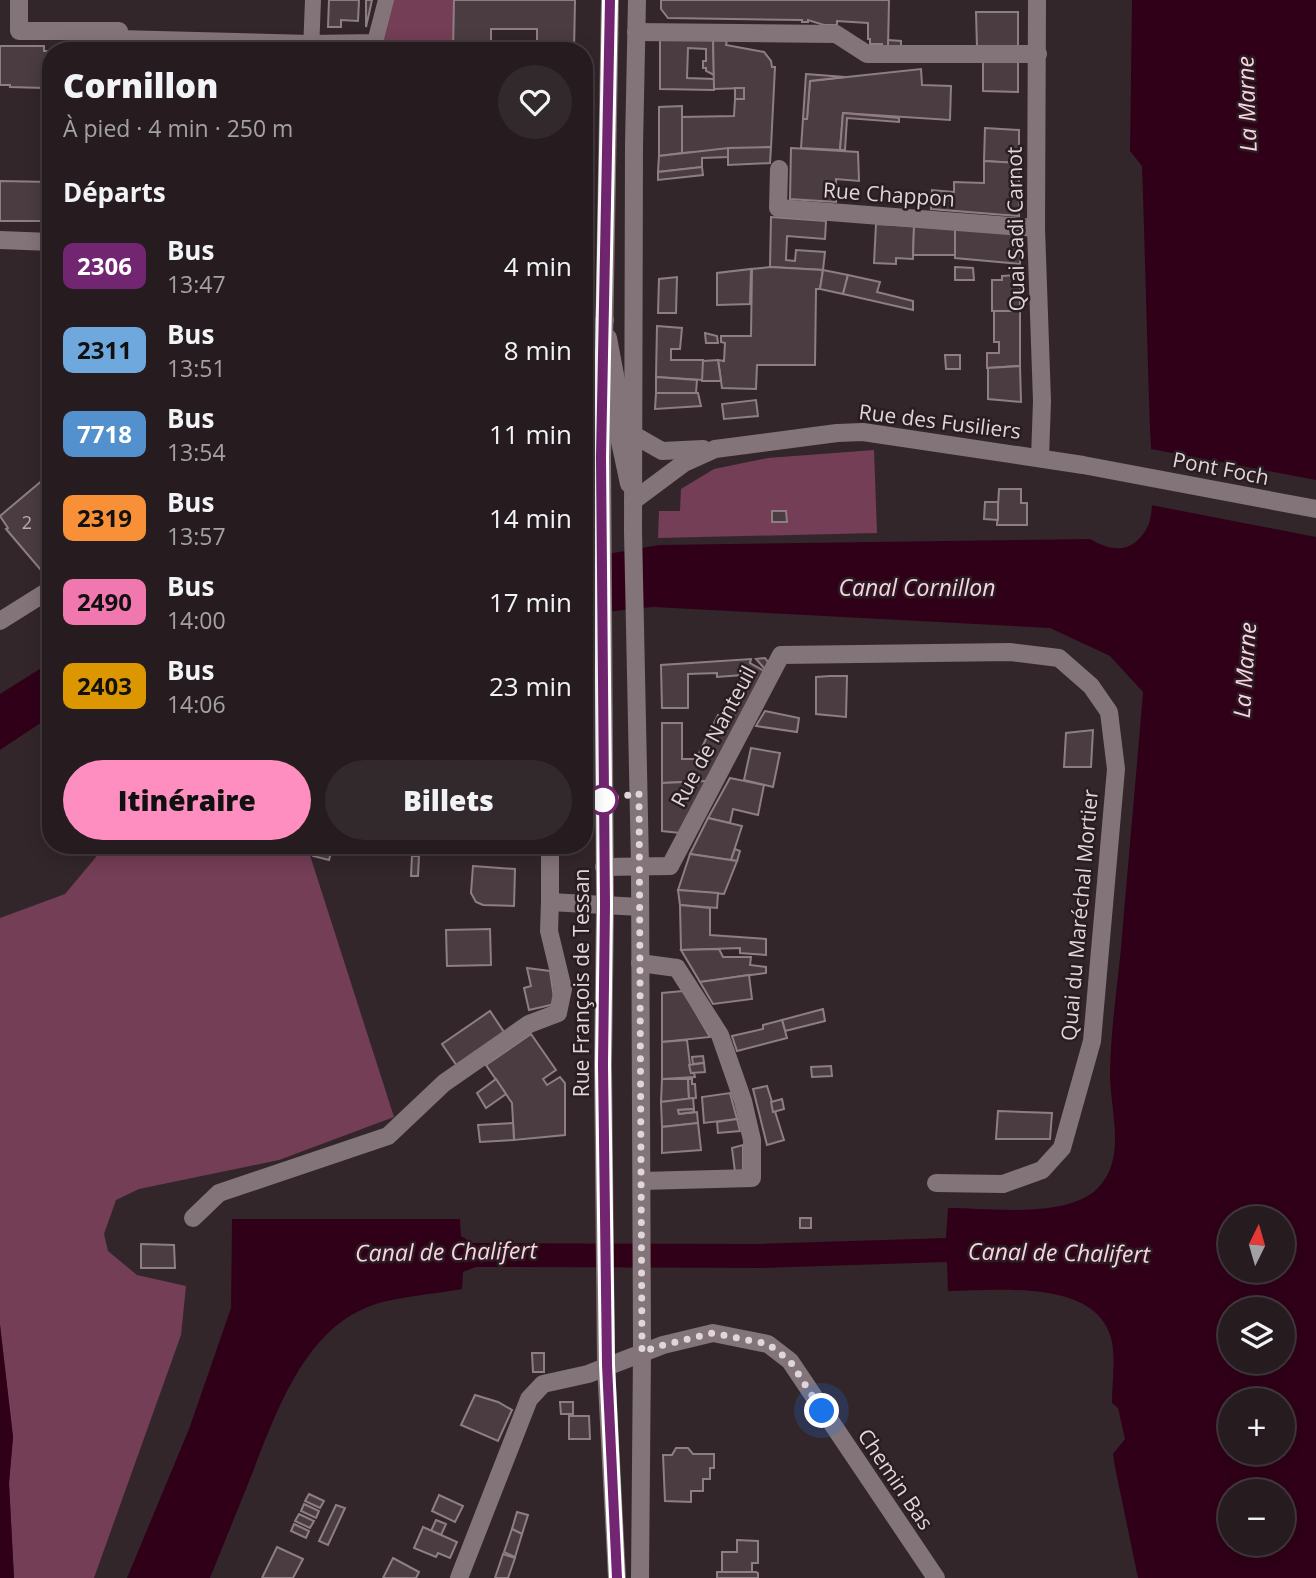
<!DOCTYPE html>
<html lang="fr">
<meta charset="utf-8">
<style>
body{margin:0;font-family:"Open Sans",sans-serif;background:#32292d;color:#f1f3f6;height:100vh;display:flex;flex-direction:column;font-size:26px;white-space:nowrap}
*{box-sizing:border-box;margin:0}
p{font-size:23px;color:#a4a1a5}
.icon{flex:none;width:38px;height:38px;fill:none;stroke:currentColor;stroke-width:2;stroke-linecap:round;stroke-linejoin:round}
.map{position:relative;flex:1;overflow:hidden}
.panel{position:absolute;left:42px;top:42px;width:551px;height:812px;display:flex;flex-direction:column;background:#261c20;border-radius:28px;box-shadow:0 4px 18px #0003,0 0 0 2px #423a3e}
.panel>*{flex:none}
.badge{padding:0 14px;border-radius:10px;font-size:24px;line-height:46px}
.needle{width:46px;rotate:5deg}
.tools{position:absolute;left:1218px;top:1206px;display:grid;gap:14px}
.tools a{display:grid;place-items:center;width:77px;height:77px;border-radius:50%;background:#261c20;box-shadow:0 4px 18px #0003,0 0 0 2px #423a3e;font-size:35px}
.you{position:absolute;width:35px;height:35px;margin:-18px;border:5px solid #fff;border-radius:50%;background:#1a73e8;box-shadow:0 0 0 10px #1a73e833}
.map>.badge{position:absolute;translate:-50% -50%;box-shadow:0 0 0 4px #fff}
h2{padding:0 21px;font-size:26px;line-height:63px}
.round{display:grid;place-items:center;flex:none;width:74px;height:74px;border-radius:37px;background:#32292d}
.headline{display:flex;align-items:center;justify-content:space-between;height:119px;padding:0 21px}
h1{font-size:33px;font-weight:800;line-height:52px}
.button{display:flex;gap:14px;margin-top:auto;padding:14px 21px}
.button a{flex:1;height:80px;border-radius:42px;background:#fd8ebf;color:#111;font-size:28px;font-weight:800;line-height:80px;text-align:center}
.button a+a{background:#32292d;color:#f1f3f6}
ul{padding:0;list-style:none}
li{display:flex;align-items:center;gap:21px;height:84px;padding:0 21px}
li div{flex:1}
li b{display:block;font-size:26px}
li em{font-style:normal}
li .badge{min-width:77px;font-weight:700;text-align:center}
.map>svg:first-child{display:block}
.green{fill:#743e56}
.water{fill:#300019;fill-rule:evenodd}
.pier{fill:#33262b}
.building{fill:#4a3c41;stroke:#8e7e84;stroke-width:2}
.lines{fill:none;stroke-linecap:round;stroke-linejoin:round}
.pedestrian{stroke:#837479;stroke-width:16}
.minor{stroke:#837479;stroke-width:18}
.secondary{stroke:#837479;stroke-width:18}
.line-casing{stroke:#fff;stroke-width:16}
.line{stroke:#722671;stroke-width:10}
.walk{stroke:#dfd6d9;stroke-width:7;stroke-dasharray:0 12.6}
.stop-dot{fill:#fff;stroke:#722671;stroke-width:3.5}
.labels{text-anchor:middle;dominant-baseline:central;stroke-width:5;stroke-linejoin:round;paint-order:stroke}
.number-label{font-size:18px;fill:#bab0b3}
.street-label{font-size:21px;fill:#dfd6d9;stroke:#291d22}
.water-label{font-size:23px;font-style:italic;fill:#fed1e2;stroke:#291d22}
</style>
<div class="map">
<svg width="1316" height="1578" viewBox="0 0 1316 1578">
<rect width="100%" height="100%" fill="#33262b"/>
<!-- green -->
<g class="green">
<polygon points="394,0 454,0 453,51 379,51"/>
<polygon points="874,450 877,533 658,538 659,511 680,511 681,489 714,469 768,458"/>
<polygon points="98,845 307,846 394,1117 279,1160 139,1189 116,1200 104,1234 108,1251 137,1275 186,1286 181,1335 94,1578 14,1578 9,1483 13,1437 0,1325 0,918 65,894 96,857"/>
</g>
<!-- water -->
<g class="water">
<path d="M1132,0h184v1578h-178l-23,-111 -2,-13 12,-15 -7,-31 -6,-5c0,-21 4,-45 -1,-65 -16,-60 -116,-47 -163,-47l-1,-29 -184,6 -287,-1 -13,5 -1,17c-26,5 -71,8 -94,18 -65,25 -93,109 -116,167 -14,35 -28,69 -42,104h-83l62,-149 42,-121 1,-89h228l1,17 11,7 285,1 189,-6 2,-30c42,0 119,11 150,-20 30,-31 11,-80 12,-118 1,-41 7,-82 11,-122 7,-85 15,-170 22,-256l-33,-36 -60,-28 -397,-21 -68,7v-56l74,-13 431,-6c24,14 44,14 58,-13 8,-17 3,-75 2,-97 -3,-87 -5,-175 -8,-263l-12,-15zM1230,1218h53v52h-53zM1230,1309h53v53h-53zM1230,1400h53v52h-53zM1230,1491h53v53h-53z"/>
<polygon points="51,662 51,716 0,750 0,694"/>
<polygon points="0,1325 13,1437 9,1483 14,1578 0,1578"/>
</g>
<!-- pier -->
<polygon class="pier" points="1151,449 1316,480 1316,537 1151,505"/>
<!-- building -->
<g class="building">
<polygon points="329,0 359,0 358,21 341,20 341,27 328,27"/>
<polygon points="366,0 372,0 366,27"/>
<polygon points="454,0 575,0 574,51 537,51 537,29 491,29 491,51 453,51"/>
<polygon points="661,0 889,0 888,48 882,48 882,44 870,44 870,39 868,39 868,23 837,21 837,25 824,25 808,20 808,22 802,22 802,20 668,18 661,9"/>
<polygon points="976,12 1018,12 1018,47 977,47"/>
<polygon points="660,38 713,38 714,75 706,71 706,68 703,68 703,61 706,61 706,49 688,48 687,78 714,79 714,90 660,89"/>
<polygon points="713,38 727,40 726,45 764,52 771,61 772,67 775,67 771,147 682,153 681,117 734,116 735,99 744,99 744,88 714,89"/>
<polygon points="888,40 901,41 901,47 888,46"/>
<polygon points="0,46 44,46 44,51 51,51 51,85 44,85 44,88 10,87 10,85 0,85"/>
<rect x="68" y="47" width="28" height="4"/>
<polygon points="141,49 232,50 249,51 141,51"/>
<polygon points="983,58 1018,58 1018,92 983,91"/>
<polygon points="921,69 922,85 951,86 950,120 843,113 840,150 801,148 803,119 807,119 810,81"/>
<polygon points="806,74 845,77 810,81 807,119 803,119"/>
<rect x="735" y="88" width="9" height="11"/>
<polygon points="682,106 682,153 659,156 659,107"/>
<polygon points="843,113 899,118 899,122 847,118 845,150 840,150"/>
<polygon points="985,128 1019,130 1019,163 984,161"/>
<polygon points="771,147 770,163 728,165 728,148"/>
<polygon points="728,148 728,157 702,158 702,167 658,172 659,156"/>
<polygon points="791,148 858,152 859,181 836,179 836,202 790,199"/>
<polygon points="984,161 1019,163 1019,216 931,209 932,190 954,192 954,182 984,183"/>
<polygon points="702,167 703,175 658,180 658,172"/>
<polygon points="0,181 51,182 51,221 0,221"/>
<polygon points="771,217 826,221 825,239 787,236 786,260 795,261 796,250 825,252 823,270 770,267"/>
<polygon points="876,224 914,226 913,259 896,258 896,264 874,263"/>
<polygon points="914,226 955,229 955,255 913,255"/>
<polygon points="955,229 1015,234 1020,239 1020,264 955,258"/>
<polygon points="770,267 823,270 820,289 816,289 815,365 757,365 756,389 722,388 718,360 724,361 725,343 721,342 721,336 751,336 752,269"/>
<polygon points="955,267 973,268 974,280 955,280"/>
<polygon points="751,269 750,304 717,305 717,273"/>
<polygon points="823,270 848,275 843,294 820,289"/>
<polygon points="848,275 880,282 877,292 913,301 913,310 843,294"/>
<polygon points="1020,275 1020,311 992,311 992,280 1002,280 1002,276"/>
<polygon points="677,277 676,313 658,313 659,279"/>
<polygon points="994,311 1020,311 1020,366 987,368 987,353 999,353 999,342 994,342"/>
<polygon points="657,326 682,328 680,349 671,349 671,360 703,360 703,380 656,377"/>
<polygon points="705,333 717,336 718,343 706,343"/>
<polygon points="945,355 960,355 960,369 946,369"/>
<polygon points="718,360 721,381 702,381 703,361"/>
<polygon points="1020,366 1021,402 988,399 988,368"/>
<polygon points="656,377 697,380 696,393 656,393"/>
<polygon points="656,393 698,393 701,406 655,409"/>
<polygon points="756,400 758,416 724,419 722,404"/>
<polygon points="44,479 51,488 51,563 40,569 6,529 8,528 0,516"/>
<polygon points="999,489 1021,489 1021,503 1027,503 1027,525 997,525"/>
<polygon points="985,502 998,502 998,520 984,519"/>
<polygon points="772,511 786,511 787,522 772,522"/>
<polygon points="765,658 768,662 765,669 756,659"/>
<polygon points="751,659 750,663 764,671 707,781 662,783 662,723 682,723 682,759 696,759 718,715 722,717 744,675 717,677 717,673 688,674 688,708 662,708 661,665"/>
<polygon points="830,676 847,676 846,717 816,714 816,677"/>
<polygon points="765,711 799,718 797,732 756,726"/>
<polygon points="1093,730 1091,767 1064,767 1066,733"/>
<polygon points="751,748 780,753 773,787 744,780"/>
<polygon points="730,778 764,785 758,815 733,809 730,823 708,818"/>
<polygon points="707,781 680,833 662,831 662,783"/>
<polygon points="708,818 742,826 731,860 690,854"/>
<polygon points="309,845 332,849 329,860 313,856"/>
<polygon points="483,845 500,845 499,853 483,851"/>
<polygon points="735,849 740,851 737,861 731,860"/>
<polygon points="690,854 737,861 724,894 678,890"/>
<polygon points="412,856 419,856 418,876 411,876"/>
<polygon points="473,866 515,869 514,906 483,905 476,902 471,893"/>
<polygon points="678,890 718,893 717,908 680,905"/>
<polygon points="680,905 710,908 710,935 766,939 766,955 740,953 740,948 681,950"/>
<polygon points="490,929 491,965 447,966 446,930"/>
<polygon points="719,949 723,957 751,957 750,965 766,967 766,973 700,982 681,950"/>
<polygon points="527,968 550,971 555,1004 529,1010 524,988 531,986"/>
<polygon points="749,975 752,999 713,1004 700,982"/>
<polygon points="683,991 710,1037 662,1042 662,993"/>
<polygon points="823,1009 825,1021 785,1031 782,1020"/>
<polygon points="490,1011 504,1032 457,1066 442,1044"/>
<polygon points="782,1020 787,1038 737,1051 732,1036 763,1029 763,1025"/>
<polygon points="531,1034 556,1070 543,1079 547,1085 560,1077 565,1083 565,1135 514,1140 512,1103 486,1065"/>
<polygon points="687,1040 691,1073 694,1073 695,1077 662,1079 662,1042"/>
<polygon points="703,1056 704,1063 693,1064 692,1057"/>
<polygon points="704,1063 705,1072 691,1073 689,1065"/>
<polygon points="831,1066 832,1076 812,1077 811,1067"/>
<polygon points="496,1079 506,1094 486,1108 477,1093"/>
<polygon points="662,1079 688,1079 689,1099 661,1102"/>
<polygon points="688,1079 692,1079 692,1084 695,1084 696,1098 689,1099"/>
<polygon points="767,1086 784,1140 767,1145 753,1089"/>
<polygon points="730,1093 737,1119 704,1123 702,1097"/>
<polygon points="693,1098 694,1109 678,1110 679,1114 697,1112 698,1123 662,1127 661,1102"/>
<polygon points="782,1099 784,1109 773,1112 771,1102"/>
<polygon points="694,1109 694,1112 679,1114 678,1110"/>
<polygon points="998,1111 1052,1113 1050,1139 996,1139"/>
<polygon points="737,1119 740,1131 718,1133 717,1122"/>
<polygon points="513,1123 514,1140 480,1142 478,1125"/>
<polygon points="698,1123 701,1150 662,1153 662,1127"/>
<polygon points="743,1145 743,1172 735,1172 732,1148"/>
<rect x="800" y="1218" width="11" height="10"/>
<polygon points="141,1244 174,1245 175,1268 141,1268"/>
<polygon points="532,1353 544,1353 544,1372 533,1372"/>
<polygon points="475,1395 498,1402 512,1410 498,1441 461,1425"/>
<polygon points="560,1402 573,1402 573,1414 561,1414"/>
<polygon points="569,1416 589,1416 590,1439 569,1439"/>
<polygon points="676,1448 688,1448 693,1454 714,1454 714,1468 710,1468 710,1479 703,1479 703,1491 691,1491 691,1502 665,1501 663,1455 672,1455"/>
<polygon points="309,1494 324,1501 320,1508 305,1501"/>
<polygon points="439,1495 463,1506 455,1522 432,1511"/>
<polygon points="304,1504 319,1511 316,1518 301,1511"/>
<polygon points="336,1505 345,1508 328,1545 319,1541"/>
<polygon points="517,1512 528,1515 522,1534 512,1529"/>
<polygon points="299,1514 314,1521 310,1528 295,1521"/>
<polygon points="436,1520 446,1524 441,1535 431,1531"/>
<polygon points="294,1524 309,1531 306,1538 291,1531"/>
<polygon points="423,1527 457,1542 450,1558 438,1553 436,1557 414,1548"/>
<polygon points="512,1529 522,1534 515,1557 504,1552"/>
<polygon points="737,1540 758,1541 758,1563 752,1563 752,1572 722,1572 722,1552 737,1552"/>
<polygon points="277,1547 303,1559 293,1578 262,1578"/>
<polygon points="503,1554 515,1558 508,1578 495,1578"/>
<polygon points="393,1558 419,1572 416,1578 383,1578"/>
<polygon points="717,1572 756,1572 758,1573 758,1578 717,1578"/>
</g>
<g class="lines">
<!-- pedestrian -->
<g class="pedestrian">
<polyline points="119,38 311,43 375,42 386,0"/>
<polyline points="311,51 313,0"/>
</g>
<!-- minor -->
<g class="minor">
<polyline points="19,0 19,31 119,31 119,51"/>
<polyline points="1037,0 1036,228 1042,401 1040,458"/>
<polyline points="636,32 836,34 867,54 1038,54"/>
<polyline points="779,169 778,208 1036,228"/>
<polyline points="0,240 51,242"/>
<polyline points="608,338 622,412 634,435"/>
<polyline points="584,345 605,320"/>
<polyline points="584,391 604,406 619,437 629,484"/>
<polyline points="0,621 51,589"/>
<polyline points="550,845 550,902 640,907"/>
<polyline points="604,867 670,866 781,655 1010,652 1059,658 1091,686 1109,712 1116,769 1092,1041 1062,1148 1042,1170 1003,1184 936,1183"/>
<polyline points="640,963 677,968 720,1035 743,1101 752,1140 752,1178 642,1181"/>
<polyline points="193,1218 219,1193 388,1136 444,1083 529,1024 558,1013 563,989 549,931 550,902"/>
<polyline points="459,1578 529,1399 543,1384 588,1374 663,1345 713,1333 768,1344 790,1361 936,1578"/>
</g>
<!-- secondary -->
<g class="secondary">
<polyline points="610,0 602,457 605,905 603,1065 606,1365 617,1578"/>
<polyline points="637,0 634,146 633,531 640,865 642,1352 640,1578"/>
<polyline points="634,435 662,451 703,449"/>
<polyline points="633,501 684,463 715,449 837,433 863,432 1083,465 1316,509"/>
</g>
</g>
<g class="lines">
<defs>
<polyline id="line" points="610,0 601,457 605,905 603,1065 607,1365 617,1578"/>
</defs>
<!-- line casing -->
<use href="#line" class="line-casing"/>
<!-- line -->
<use href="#line" class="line"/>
<!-- walk -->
<polyline class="walk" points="603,800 639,793 642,1352 663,1345 713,1333 768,1344 790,1361 822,1411"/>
</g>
<!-- markers -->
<circle class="stop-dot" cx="603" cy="800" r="14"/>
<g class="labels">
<!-- number labels -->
<g class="number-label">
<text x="27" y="522">2</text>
</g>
<!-- street labels -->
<g class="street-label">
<text transform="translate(889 194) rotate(4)">Rue Chappon</text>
<text transform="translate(1015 229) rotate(-91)">Quai Sadi Carnot</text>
<text transform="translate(940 421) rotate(7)">Rue des Fusiliers</text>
<text transform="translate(1221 468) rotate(11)">Pont Foch</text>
<text transform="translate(713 736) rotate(-62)">Rue de Nanteuil</text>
<text transform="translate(1079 915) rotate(-85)">Quai du Maréchal Mortier</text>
<text transform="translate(581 983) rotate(-90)">Rue François de Tessan</text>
<text transform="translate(896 1479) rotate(56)">Chemin Bas</text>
</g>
<!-- water labels -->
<g class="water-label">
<text transform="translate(1246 104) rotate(-92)">La Marne</text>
<text x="917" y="587">Canal Cornillon</text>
<text transform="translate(1244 670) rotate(-86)">La Marne</text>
<text transform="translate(446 1251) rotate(-1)">Canal de Chalifert</text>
<text transform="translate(1059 1252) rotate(1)">Canal de Chalifert</text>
</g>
</g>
</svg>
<div class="tools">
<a><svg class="needle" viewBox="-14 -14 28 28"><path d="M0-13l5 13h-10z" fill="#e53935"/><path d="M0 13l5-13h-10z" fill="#a4a1a5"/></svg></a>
<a><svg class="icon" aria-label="layers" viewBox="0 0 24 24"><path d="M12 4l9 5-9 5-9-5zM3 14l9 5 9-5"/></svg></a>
<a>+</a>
<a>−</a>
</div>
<div class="you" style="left:822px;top:1411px"></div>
<section class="panel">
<div class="headline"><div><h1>Cornillon</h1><p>À pied · 4 min · 250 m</p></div><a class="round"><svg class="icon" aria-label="heart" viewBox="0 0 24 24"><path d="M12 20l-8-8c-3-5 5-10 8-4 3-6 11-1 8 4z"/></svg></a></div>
<h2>Départs</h2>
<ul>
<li><span class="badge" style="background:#722671;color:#fff">2306</span><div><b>Bus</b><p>13:47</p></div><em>4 min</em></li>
<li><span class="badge" style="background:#6fa8dc;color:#111">2311</span><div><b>Bus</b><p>13:51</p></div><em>8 min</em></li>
<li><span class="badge" style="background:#5291ce;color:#fff">7718</span><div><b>Bus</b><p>13:54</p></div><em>11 min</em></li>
<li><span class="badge" style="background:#f79036;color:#111">2319</span><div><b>Bus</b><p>13:57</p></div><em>14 min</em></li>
<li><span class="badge" style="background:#f178ae;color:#111">2490</span><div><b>Bus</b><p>14:00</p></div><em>17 min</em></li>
<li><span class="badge" style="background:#dc9600;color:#111">2403</span><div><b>Bus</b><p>14:06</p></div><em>23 min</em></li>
</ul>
<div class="button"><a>Itinéraire</a><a>Billets</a></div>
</section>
</div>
